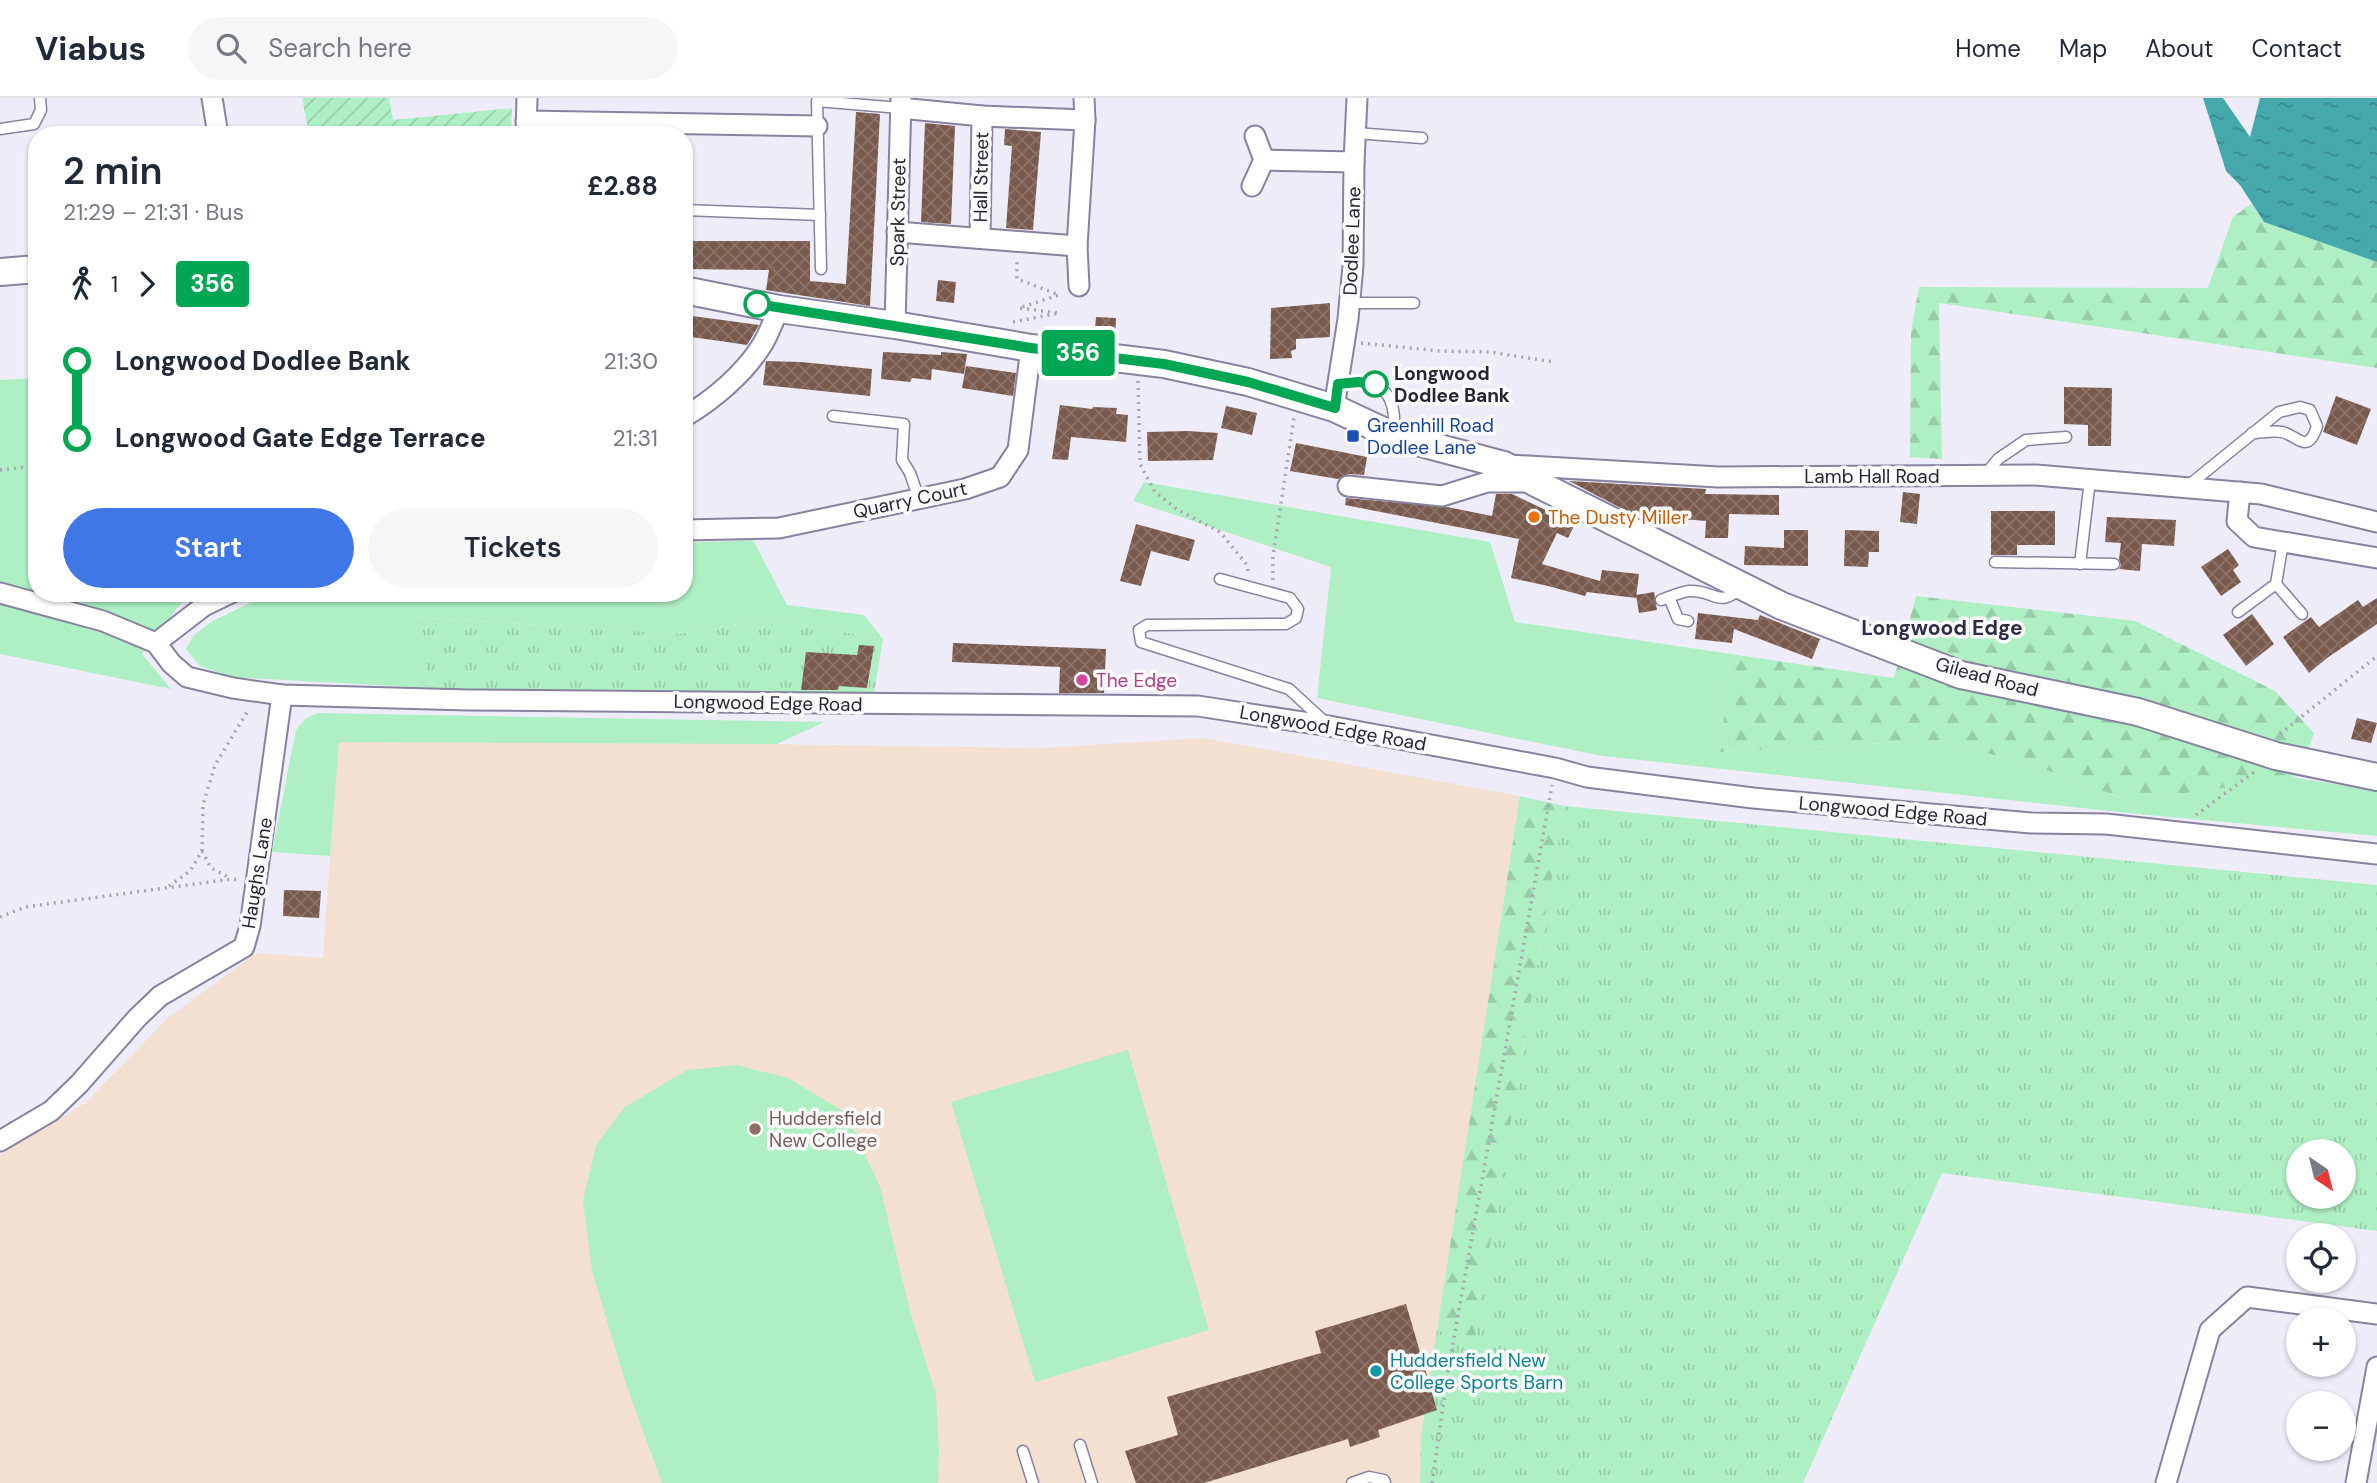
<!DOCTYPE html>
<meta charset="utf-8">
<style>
body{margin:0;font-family:"DM Sans",sans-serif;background:#f6f6f7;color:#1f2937;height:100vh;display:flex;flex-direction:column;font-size:26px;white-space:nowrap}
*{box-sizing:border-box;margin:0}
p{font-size:23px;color:#747a83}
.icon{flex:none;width:38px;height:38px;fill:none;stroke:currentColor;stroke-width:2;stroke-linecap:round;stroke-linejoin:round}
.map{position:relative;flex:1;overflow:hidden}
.details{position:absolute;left:28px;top:28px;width:665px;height:476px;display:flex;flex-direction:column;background:#fff;border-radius:28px;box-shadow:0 2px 5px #0004}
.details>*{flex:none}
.badge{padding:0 14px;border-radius:5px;font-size:24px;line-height:46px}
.needle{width:46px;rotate:145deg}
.buttons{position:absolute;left:2286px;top:1041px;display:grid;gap:14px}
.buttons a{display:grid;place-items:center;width:70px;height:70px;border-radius:50%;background:#fff;box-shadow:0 2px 5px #0004;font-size:35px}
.map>.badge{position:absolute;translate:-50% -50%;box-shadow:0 0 0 4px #fff}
.legs{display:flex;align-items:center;gap:10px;height:77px;padding:0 35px;font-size:23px}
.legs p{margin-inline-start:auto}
.headline{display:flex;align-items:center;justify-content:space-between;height:119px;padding:0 35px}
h1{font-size:38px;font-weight:600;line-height:52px}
.cta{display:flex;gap:14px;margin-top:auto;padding:14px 35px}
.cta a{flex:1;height:80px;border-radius:42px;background:#4077e7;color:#fff;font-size:28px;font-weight:600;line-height:80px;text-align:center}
.cta a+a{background:#f6f6f7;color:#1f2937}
ul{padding:0 35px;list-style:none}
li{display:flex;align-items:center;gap:24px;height:77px;font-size:26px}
li i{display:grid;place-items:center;width:10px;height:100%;margin:0 9px;background:currentColor}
li i::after{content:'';width:18px;height:18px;margin:-9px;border:5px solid;border-radius:50%;background:#fff}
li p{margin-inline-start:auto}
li:first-child i{background:linear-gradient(#0000 50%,currentColor 0)}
li:last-child i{background:linear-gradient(currentColor 50%,#0000 0)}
header{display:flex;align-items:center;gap:42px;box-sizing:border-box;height:98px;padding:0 35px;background:#fff;border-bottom:2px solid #e0e1e3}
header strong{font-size:33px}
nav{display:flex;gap:38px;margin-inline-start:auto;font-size:24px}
.search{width:490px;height:63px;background:#f6f6f7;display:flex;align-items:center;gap:18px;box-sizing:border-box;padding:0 24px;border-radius:38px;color:#747a83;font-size:26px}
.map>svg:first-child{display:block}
.education{fill:#f3e0d0}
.grass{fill:#aeefc3}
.forest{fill:url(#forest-firs)}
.park{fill:url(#park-tufts);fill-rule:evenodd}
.garden{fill:url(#garden-furrows)}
.water{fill:url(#water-ripples)}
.building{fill:url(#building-cross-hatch)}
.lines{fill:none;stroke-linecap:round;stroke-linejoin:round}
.lane-casing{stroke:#8782a0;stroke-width:13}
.street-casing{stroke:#8782a0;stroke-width:23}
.secondary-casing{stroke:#8782a0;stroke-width:30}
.path{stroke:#a7a5b2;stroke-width:3.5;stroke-dasharray:2 5;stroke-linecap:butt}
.lane{stroke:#fff;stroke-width:10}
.street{stroke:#fff;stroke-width:19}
.secondary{stroke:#fff;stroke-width:26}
.line-1-casing{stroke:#fff;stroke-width:16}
.line-1{stroke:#00a651;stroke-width:10}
.stop-1-dot{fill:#fff;stroke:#00a651;stroke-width:3.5}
.transit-dot{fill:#1a4fb4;stroke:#fbfbfb;stroke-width:2.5}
.food-dot{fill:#e8710a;stroke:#fbfbfb;stroke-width:2.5}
.hotel-dot{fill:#d1479c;stroke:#fbfbfb;stroke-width:2.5}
.education-dot{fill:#8d6e63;stroke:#fbfbfb;stroke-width:2.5}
.culture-dot{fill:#0f9aa8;stroke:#fbfbfb;stroke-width:2.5}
.labels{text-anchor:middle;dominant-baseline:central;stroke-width:7;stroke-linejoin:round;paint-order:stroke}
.street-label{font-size:19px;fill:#272532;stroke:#fbfbfb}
.stop-label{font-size:19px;font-weight:bold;fill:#272532;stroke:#fbfbfb;text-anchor:start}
.transit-label{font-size:19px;fill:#164399;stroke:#fbfbfb;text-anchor:start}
.food-label{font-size:19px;fill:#c56008;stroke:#fbfbfb;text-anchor:start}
.hotel-label{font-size:19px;fill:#b23c85;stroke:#fbfbfb;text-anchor:start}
.education-label{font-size:19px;fill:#785e54;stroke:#fbfbfb;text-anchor:start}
.culture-label{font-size:19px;fill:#0d838f;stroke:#fbfbfb;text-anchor:start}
.neighbourhood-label{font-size:21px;font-weight:bold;fill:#312c46;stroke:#fbfbfb}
</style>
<header>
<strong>Viabus</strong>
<div class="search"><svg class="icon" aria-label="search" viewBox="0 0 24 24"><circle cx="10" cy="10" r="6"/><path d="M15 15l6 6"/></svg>Search here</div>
<nav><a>Home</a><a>Map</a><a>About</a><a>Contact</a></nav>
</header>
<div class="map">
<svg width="2377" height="1385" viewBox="0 0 2377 1385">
<defs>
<pattern id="forest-firs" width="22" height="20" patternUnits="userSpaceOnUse" patternTransform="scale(1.75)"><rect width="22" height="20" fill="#aeefc3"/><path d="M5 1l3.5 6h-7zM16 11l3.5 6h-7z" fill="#96cda8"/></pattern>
<pattern id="park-tufts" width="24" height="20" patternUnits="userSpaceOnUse" patternTransform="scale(1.75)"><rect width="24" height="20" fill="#aeefc3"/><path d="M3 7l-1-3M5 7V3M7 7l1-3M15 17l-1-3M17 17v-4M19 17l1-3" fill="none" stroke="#96cda8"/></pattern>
<pattern id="garden-furrows" width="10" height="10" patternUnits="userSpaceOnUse" patternTransform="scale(1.75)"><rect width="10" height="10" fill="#aeefc3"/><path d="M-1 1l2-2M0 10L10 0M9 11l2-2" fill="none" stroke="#96cda8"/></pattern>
<pattern id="water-ripples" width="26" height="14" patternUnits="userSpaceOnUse" patternTransform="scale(1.75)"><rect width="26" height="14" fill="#45a9ac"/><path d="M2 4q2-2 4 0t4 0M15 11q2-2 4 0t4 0" fill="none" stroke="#3a898d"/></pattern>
<pattern id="building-cross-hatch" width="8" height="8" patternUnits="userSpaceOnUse" patternTransform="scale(1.75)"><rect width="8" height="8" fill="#7a5a4d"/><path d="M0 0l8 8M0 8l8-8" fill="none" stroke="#8b736a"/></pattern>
</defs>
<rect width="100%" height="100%" fill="#eeecf9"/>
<!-- education -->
<polygon class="education" points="1204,640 1520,698 1421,1337 1420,1385 0,1385 0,1057 85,1005 169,919 256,855 323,860 338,644 621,644 1041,650"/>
<!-- grass -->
<g class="grass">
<polygon points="37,280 37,495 189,495 142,556 171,591 0,556 0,282"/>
<polygon points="1144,384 1490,444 1515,524 1731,556 1720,654 1940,642 2046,672 2134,704 2290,679 2377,693 2377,738 2137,716 1603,658 1317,600 1331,469 1133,403"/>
<polygon points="753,442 787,507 864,517 883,541 771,522 678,536 415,519 430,590 232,579 200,568 186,551 194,537 211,524 270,495 684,495 684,445"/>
<polygon points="318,615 824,624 777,646 339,644 330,758 272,754 296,632 305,621"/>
<polygon points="1128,952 1209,1232 1035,1284 951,1004"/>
<polygon points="737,967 788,980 846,1015 880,1089 910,1213 936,1297 939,1353 938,1385 662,1385 626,1286 592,1173 583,1103 596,1047 625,1009 687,972"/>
</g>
<!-- forest -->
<g class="forest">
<polygon points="2251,106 2264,124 2377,164 2377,270 1939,205 1942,361 1910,359 1911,234 1919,189 2208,190 2233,119"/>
<polygon points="1916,498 2135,523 2275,593 2314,635 2299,678 2134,704 2046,672 1940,642 1720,654 1731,556 1894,580"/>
<polygon points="1520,698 1564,708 1474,1244 1437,1232"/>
</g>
<!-- park -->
<g class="park">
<polygon points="414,519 678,536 771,522 883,541 874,594 779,596 430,590"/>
<path d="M1564,708l813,79v346l-435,-58 -139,310h-383l1,-48 16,-105 37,11zM2298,1054h45v45h-45z"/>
</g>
<!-- garden -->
<polygon class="garden" points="302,0 389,0 393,22 512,10 511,37 309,37"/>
<!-- water -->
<polygon class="water" points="2203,0 2223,0 2250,39 2260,0 2377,0 2377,164 2264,124 2240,87 2226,73"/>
<!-- building -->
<g class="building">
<polygon points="856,14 880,16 870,208 766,192 769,172 684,171 684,143 810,143 810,183 846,186"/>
<polygon points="925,25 955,28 951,126 921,124"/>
<polygon points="1005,31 1041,34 1033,132 1006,130 1012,48 1004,47"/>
<polygon points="938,182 956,184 954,205 936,203"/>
<polygon points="1330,205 1330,239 1296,241 1296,251 1291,253 1292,260 1270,261 1271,210"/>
<polygon points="684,217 715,221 759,227 747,247 727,244 684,238"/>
<polygon points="1096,219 1116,220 1115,244 1094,242"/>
<polygon points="883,254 941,257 941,254 967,256 964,276 932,271 931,282 912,280 910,284 881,281"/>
<polygon points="766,263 801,264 872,271 870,298 763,287"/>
<polygon points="966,268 1016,275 1013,298 962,290"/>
<polygon points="2064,289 2112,290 2111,348 2088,348 2088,327 2064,326"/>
<polygon points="2336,298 2371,311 2357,347 2323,334"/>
<polygon points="1060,307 1092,311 1093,309 1117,310 1116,316 1128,317 1126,344 1071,339 1068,362 1052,361"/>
<polygon points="1226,308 1257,315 1252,337 1221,330"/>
<polygon points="1188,333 1218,335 1213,362 1148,363 1147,334"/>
<polygon points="1296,345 1367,359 1364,377 1349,376 1338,381 1290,373"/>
<polygon points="1569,383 1706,391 1705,396 1779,397 1779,417 1729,416 1728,440 1705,440 1706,423 1634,417"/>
<polygon points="1903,394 1920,396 1917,426 1900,424"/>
<polygon points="1496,396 1512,396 1575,426 1568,440 1557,435 1542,466 1600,483 1602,472 1639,476 1636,500 1587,494 1585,498 1548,488 1511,480 1519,441 1345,407 1346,400 1447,409 1492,418"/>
<polygon points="1991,413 2055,413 2055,447 2017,447 2017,457 1991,457"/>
<polygon points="2107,419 2176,422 2174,448 2142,446 2140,473 2119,471 2121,467 2119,461 2121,445 2105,444"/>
<polygon points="1136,426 1195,442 1189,463 1151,453 1141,488 1120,483"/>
<polygon points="1784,432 1808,432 1808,468 1744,467 1745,448 1784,450"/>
<polygon points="1845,432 1879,433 1879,454 1869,454 1868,469 1844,468"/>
<polygon points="2228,451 2239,467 2233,472 2241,484 2221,498 2201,469"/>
<polygon points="1654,494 1657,512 1639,515 1636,497"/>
<polygon points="2377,500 2377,526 2327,560 2309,575 2283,539 2311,519 2319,529 2358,502 2363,509"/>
<polygon points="1698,515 1758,522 1760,517 1820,541 1812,561 1734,531 1732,545 1695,541"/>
<polygon points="2252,516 2274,546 2246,568 2223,537"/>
<polygon points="953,545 1106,551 1104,595 1059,595 1060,569 952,564"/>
<polygon points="859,547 874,548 867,590 839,588 838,592 801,592 806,554 857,557"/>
<polygon points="2357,620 2377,625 2371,645 2351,641"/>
<polygon points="284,792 321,793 319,820 283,818"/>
<polygon points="1406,1206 1437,1312 1378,1332 1380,1339 1350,1349 1348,1341 1204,1385 1136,1385 1125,1353 1178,1337 1167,1299 1321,1255 1315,1233"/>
</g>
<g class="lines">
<defs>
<g id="lane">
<polyline points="0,31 34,26 41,12 40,0"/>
<polyline points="1355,35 1422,40"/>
<polyline points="684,112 820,117"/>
<polyline points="821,171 817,3 900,10"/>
<polyline points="1349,205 1414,205"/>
<path d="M1338,286c41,-5 59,4 56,49"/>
<polyline points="833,318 904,326 902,362 910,375 919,401"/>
<polyline points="1985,377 1998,361 2026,342 2066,339"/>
<path d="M2189,387l90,-73 21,-5 10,3 7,16c-9,30 -20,9 -35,6 -9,-2 -21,1 -30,1"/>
<polyline points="1995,464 2114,466"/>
<polyline points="2080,466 2090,382"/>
<polyline points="1220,481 1290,500 1298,511 1296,520 1286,526 1147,527 1139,532 1141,544 1289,591 1326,625"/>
<polyline points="2276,486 2283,444"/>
<polyline points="1669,499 1678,521 1688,523"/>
<path d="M1661,502c9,-3 19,-8 28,-9 25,-2 30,19 52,-4"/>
<polyline points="2238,514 2276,486 2302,516"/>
<polyline points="1080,1347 1092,1385"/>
<polyline points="1023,1353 1033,1385"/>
<polyline points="1352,1385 1369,1379 1384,1382 1385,1385"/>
</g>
<g id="street">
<polyline points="212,0 218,37"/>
<polyline points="900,10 982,18 1085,22"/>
<polyline points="526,23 817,28"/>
<polyline points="526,37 527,0"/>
<polyline points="1264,62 1354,64"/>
<polyline points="1252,88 1264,62 1255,38"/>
<polyline points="897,134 1077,148 1085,22 1084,0"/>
<polyline points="980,140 982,18"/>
<polyline points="1077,148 1079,188"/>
<polyline points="895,227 901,0"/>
<polyline points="1334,310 1348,221 1353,168 1354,64 1357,0"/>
<path d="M684,319c29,-17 60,-43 78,-72 7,-11 11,-24 17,-36"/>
<polyline points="1509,367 1719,379 2036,377 2261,396 2377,424"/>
<polyline points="1348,388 1442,398 1487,384 1533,384"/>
<polyline points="2240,394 2237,423 2254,439 2377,460"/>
<polyline points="684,432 779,430 965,391 1000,379 1018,352 1031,250"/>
<polyline points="0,495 103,523 156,545 171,565 187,579 233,590 282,597 469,602 1198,608 1329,628 1555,670 1587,679 1753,700 2031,725 2106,726 2377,756"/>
<polyline points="156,545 204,508 231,495"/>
<polyline points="0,1043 51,1013 79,986 137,920 160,898 244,849 250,828 282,597"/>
<polyline points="2166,1385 2210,1232 2247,1199 2377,1216"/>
<polyline points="2356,1385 2377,1269"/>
</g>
<g id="secondary">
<polyline points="0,174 37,171"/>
<polyline points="684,192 779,211 895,227 1031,250 1164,266 1248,284 1334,310 1394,338 1504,367 1534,384 1782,508 1961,577 2138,614 2276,658 2377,679"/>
</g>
</defs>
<!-- lane casing -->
<use href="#lane" class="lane-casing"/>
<!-- street casing -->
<use href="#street" class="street-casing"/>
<!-- secondary casing -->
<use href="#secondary" class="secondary-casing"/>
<!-- path -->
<g class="path">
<polyline points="1013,224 1059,215 1019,210 1059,197 1017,181 1017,162"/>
<polyline points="1361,245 1440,253 1490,254 1554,264"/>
<polyline points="1138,283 1140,366 1155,394 1178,412 1220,434 1247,467 1248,474"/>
<polyline points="0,372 37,368"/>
<polyline points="1273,482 1273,458 1294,320"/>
<polyline points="2280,636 2377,558"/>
<polyline points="2196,717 2254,674"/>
<polyline points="202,753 211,770 230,780"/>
<polyline points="169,788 190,773 202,753 203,707 215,667 249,611"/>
<polyline points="0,819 25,809 232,781 239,782"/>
<polyline points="1432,1385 1448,1274 1552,687"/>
</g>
<!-- lane -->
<use href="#lane" class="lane"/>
<!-- street -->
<use href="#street" class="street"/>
<!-- secondary -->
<use href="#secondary" class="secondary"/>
</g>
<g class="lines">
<defs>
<polyline id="line-1" points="757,206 1031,250 1164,266 1248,284 1335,310 1338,286 1358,284 1375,286"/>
</defs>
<!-- line-1 casing -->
<use href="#line-1" class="line-1-casing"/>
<!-- line-1 -->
<use href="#line-1" class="line-1"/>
</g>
<!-- markers -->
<g class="stop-1-dot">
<circle cx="757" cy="206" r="12"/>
<circle cx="1375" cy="286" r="12"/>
</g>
<rect class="transit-dot" x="1346" y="331" width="14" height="14" rx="3.5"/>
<circle class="food-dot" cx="1534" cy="419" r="7"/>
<circle class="hotel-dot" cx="1082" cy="582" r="7"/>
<circle class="education-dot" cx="755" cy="1031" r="7"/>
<circle class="culture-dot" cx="1376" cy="1273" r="7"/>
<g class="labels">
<!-- street labels -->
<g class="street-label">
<text transform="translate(981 79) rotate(-89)">Hall Street</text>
<text transform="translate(898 114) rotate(-89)">Spark Street</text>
<text transform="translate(1352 143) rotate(-88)">Dodlee Lane</text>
<text x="1872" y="378">Lamb Hall Road</text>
<text transform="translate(910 402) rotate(-12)">Quarry Court</text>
<text transform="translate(1987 579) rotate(15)">Gilead Road</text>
<text transform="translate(768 605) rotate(1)">Longwood Edge Road</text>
<text transform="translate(1333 630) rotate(10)">Longwood Edge Road</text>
<text transform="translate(1893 713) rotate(5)">Longwood Edge Road</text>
<text transform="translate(257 775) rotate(-81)">Haughs Lane</text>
</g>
<!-- stop labels -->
<g class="stop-label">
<text x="1394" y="275">Longwood<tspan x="1394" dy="22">Dodlee Bank</tspan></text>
</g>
<!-- transit labels -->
<g class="transit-label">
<text x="1367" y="327">Greenhill Road<tspan x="1367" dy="22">Dodlee Lane</tspan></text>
</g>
<!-- food labels -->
<g class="food-label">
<text x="1548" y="419">The Dusty Miller</text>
</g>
<!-- hotel labels -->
<g class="hotel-label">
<text x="1096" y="582">The Edge</text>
</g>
<!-- education labels -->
<g class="education-label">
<text x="769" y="1020">Huddersfield<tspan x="769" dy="22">New College</tspan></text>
</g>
<!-- culture labels -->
<g class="culture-label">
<text x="1390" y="1262">Huddersfield New<tspan x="1390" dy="22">College Sports Barn</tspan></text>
</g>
<!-- neighbourhood labels -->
<g class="neighbourhood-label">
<text x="1942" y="530">Longwood Edge</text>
</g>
</g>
</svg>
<div class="buttons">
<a><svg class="needle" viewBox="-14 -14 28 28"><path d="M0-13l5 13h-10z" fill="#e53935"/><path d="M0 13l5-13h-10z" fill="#747a83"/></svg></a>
<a><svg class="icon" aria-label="locate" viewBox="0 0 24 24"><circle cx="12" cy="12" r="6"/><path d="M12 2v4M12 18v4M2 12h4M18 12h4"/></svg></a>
<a>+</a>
<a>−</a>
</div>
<b class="badge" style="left:1078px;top:255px;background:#00a651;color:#fff">356</b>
<section class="details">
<div class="headline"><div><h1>2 min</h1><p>21:29 – 21:31 · Bus</p></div><b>£2.88</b></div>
<div class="legs"><svg class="icon" aria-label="walk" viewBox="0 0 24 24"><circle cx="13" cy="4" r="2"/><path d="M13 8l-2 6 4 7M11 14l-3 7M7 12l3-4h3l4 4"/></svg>1<svg class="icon" aria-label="forward" viewBox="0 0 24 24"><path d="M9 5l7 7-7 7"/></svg><b class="badge" style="background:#00a651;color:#fff">356</b></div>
<ul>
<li><i style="color:#00a651"></i><b>Longwood Dodlee Bank</b><p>21:30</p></li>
<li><i style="color:#00a651"></i><b>Longwood Gate Edge Terrace</b><p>21:31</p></li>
</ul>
<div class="cta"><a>Start</a><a>Tickets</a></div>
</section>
</div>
